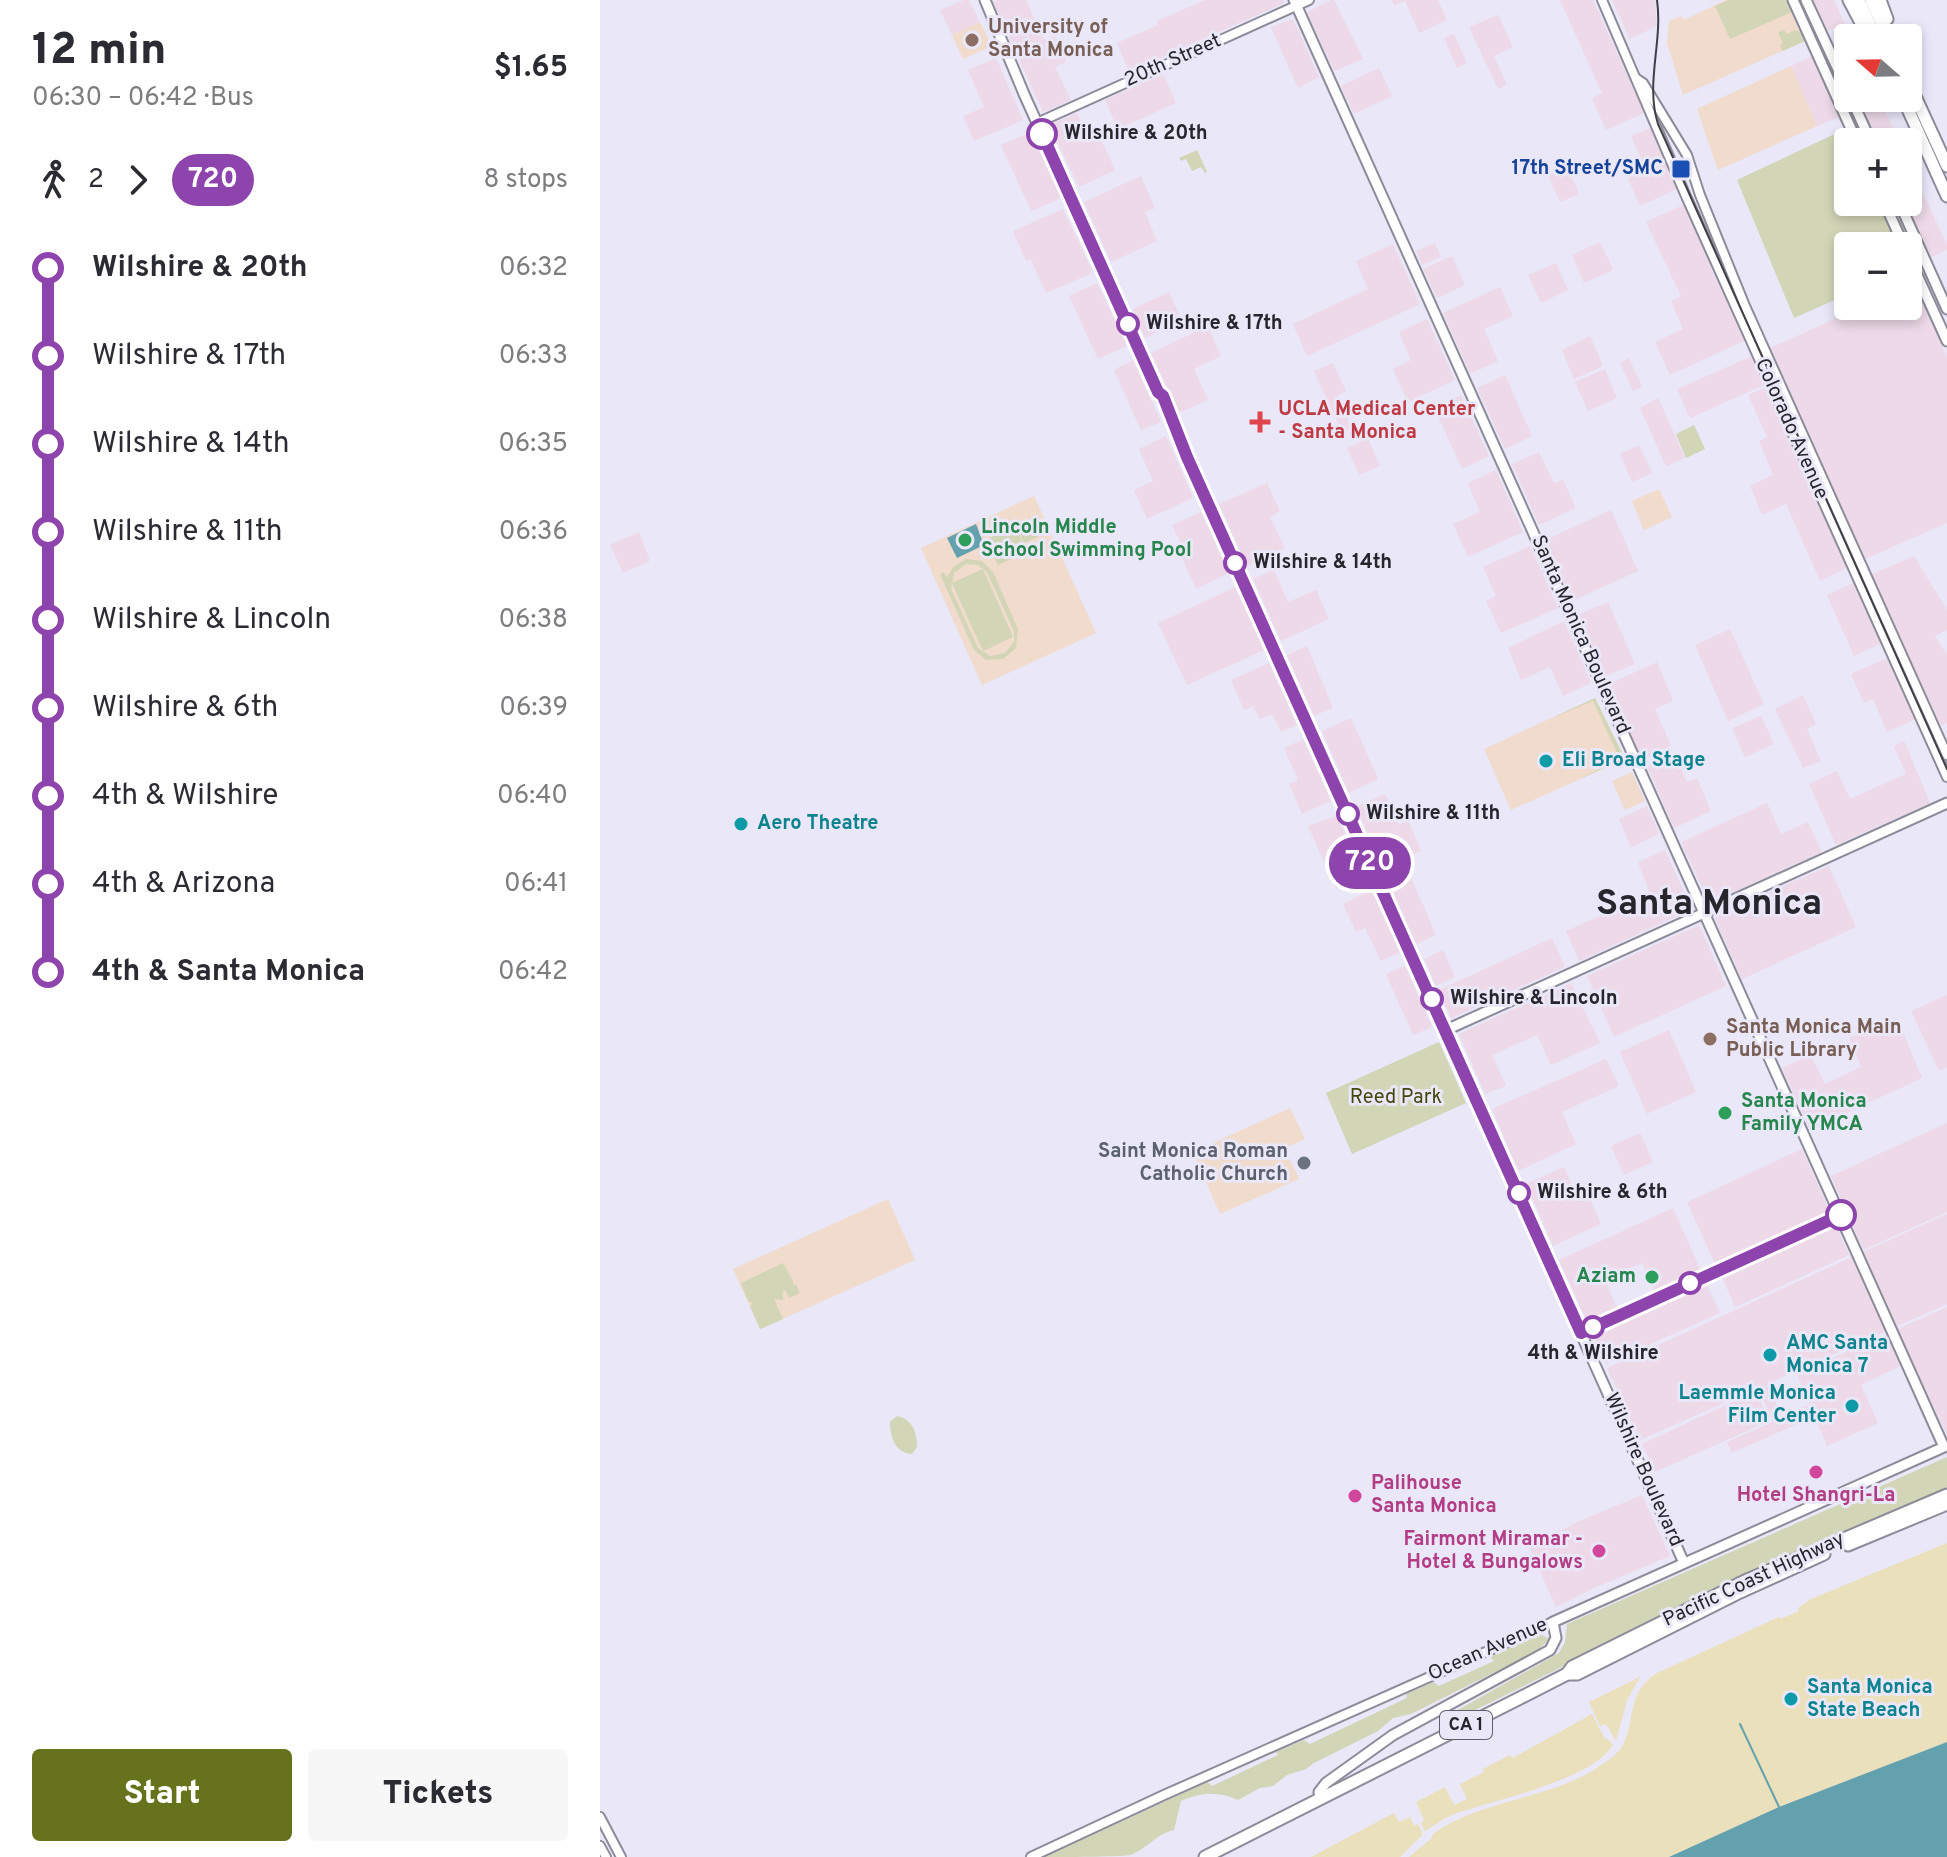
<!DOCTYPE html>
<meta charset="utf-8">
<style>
body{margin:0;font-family:Overpass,sans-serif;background:#f7f7f7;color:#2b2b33;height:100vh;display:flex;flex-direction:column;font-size:30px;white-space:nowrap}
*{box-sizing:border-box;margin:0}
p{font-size:26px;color:#7c7c81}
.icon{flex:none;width:44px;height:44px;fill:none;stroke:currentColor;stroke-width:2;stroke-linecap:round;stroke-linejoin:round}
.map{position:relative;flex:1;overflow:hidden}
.panel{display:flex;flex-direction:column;background:#fff;width:600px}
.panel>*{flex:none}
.badge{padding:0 16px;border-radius:26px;font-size:28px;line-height:52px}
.needle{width:52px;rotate:290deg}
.controls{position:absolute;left:1234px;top:24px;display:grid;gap:16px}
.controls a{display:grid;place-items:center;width:88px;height:88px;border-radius:8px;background:#fff;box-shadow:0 4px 12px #0003;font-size:40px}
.map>.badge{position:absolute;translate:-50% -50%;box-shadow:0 0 0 4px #fff}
.legs{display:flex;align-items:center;gap:12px;height:88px;padding:0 32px;font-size:26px}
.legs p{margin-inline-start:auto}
.summary{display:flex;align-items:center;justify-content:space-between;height:136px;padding:0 32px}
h1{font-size:44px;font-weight:800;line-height:60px}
.primary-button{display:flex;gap:16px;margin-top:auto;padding:16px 32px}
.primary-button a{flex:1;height:92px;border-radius:8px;background:#67721c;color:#fff;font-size:32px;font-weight:800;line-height:92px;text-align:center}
.primary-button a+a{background:#f7f7f7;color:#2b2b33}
ul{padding:0 32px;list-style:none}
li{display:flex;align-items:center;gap:28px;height:88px;font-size:30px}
li i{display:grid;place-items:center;width:12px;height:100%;margin:0 10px;background:currentColor}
li i::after{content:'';width:20px;height:20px;margin:-10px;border:6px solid;border-radius:50%;background:#fff}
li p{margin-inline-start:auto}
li:first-child i{background:linear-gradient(#0000 50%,currentColor 0)}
li:last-child i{background:linear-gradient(currentColor 50%,#0000 0)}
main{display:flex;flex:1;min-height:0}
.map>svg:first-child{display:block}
.commercial{fill:#edd9e8}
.education{fill:#f0dbcd}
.green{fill:#d2d5b6;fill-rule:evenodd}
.sand{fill:#eae0bb}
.water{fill:#64a1ae}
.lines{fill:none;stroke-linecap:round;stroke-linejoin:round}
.stream{stroke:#64a1ae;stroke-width:2}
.secondary-casing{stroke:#8c8b99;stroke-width:12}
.primary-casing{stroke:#8c8b99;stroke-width:13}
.highway-casing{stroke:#8c8b99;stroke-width:15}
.secondary{stroke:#fff;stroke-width:8}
.primary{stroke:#fff;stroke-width:9}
.highway{stroke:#fff;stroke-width:11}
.tram{stroke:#3f3f46;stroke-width:2}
.line-1-casing{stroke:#fff;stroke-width:18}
.line-1{stroke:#8e44ad;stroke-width:12}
.education-dot{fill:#8d6e63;stroke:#e9e7f8;stroke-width:3}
.stop-1-dot{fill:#fff;stroke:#8e44ad;stroke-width:4}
.transit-dot{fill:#1a4fb4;stroke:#e9e7f8;stroke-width:3}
.health-dot{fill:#e0444e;stroke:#e9e7f8;stroke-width:3}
.leisure-dot{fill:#2e9e5b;stroke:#e9e7f8;stroke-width:3}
.culture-dot{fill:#0f9aa8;stroke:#e9e7f8;stroke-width:3}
.worship-dot{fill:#6b7280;stroke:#e9e7f8;stroke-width:3}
.hotel-dot{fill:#d1479c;stroke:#e9e7f8;stroke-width:3}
.labels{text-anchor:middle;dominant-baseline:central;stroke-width:6;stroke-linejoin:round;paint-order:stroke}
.shield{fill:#e9e7f8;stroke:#606069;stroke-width:2}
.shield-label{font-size:18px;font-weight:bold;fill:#26262c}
.education-label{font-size:20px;font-weight:bold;fill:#785e54;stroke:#e9e7f8;text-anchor:start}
.street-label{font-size:20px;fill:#26262c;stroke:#e9e7f8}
.stop-label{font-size:20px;font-weight:bold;fill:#26262c;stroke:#e9e7f8;text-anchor:start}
.transit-label{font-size:20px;font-weight:bold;fill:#164399;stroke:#e9e7f8;text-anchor:end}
.health-label{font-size:20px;font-weight:bold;fill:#be3a42;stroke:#e9e7f8;text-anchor:start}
.leisure-label{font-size:20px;font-weight:bold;fill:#27864d;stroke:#e9e7f8;text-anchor:start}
.culture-label{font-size:20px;font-weight:bold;fill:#0d838f;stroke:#e9e7f8;text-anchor:start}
.park-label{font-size:20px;fill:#44470d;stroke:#e9e7f8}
.worship-label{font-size:20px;font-weight:bold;fill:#5b616d;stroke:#e9e7f8;text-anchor:end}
.hotel-label{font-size:20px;font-weight:bold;fill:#b23c85;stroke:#e9e7f8;text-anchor:start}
.town-label{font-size:36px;font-weight:bold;fill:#26262c;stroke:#e9e7f8}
</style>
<main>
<section class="panel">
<div class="summary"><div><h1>12 min</h1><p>06:30 – 06:42 · Bus</p></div><b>$1.65</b></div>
<div class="legs"><svg class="icon" aria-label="walk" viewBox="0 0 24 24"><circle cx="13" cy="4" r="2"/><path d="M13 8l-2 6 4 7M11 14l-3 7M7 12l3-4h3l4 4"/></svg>2<svg class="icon" aria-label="forward" viewBox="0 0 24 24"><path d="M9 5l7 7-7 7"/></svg><b class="badge" style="background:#8e44ad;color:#fff">720</b><p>8 stops</p></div>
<ul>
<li><i style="color:#8e44ad"></i><b>Wilshire &amp; 20th</b><p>06:32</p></li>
<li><i style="color:#8e44ad"></i><span>Wilshire &amp; 17th</span><p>06:33</p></li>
<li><i style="color:#8e44ad"></i><span>Wilshire &amp; 14th</span><p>06:35</p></li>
<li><i style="color:#8e44ad"></i><span>Wilshire &amp; 11th</span><p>06:36</p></li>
<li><i style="color:#8e44ad"></i><span>Wilshire &amp; Lincoln</span><p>06:38</p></li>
<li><i style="color:#8e44ad"></i><span>Wilshire &amp; 6th</span><p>06:39</p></li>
<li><i style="color:#8e44ad"></i><span>4th &amp; Wilshire</span><p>06:40</p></li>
<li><i style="color:#8e44ad"></i><span>4th &amp; Arizona</span><p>06:41</p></li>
<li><i style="color:#8e44ad"></i><b>4th &amp; Santa Monica</b><p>06:42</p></li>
</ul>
<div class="primary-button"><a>Start</a><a>Tickets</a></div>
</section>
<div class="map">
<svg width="1347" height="1857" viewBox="0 0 1347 1857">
<rect width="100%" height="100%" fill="#e9e7f8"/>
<!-- commercial -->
<g class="commercial">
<polygon points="364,0 369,0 380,22 352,35 340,10"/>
<polygon points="397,0 426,0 444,40 455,36 466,62 455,67 471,100 443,112 393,2"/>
<polygon points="605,0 683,0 684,3 529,72 517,43 558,25 557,21"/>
<polygon points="731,0 734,0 763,59 734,71 707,12"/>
<polygon points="792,0 838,0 847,20 819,33 805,1 794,5"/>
<polygon points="960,0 993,0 1044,113 1006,130 992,98 1002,93"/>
<polygon points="1012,0 1055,0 1057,26 1030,39"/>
<polygon points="1213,0 1234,0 1245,24 1227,31"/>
<polygon points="898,15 913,47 894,56 907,85 898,89 869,27"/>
<polygon points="693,19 719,77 698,88 671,27"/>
<polygon points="854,34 867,63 857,68 844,38"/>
<polygon points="1248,40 1248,78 1234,46"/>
<polygon points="1212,56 1239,117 1217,126 1191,66"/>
<polygon points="396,58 423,120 374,141 363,116 384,107 368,70"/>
<polygon points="779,68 792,96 754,114 741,86"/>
<polygon points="563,74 576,103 518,129 505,100"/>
<polygon points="1257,98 1279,98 1300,142 1277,142"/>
<polygon points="477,113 490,141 500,137 515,170 479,187 449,125"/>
<polygon points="1051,128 1077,189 1040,206 1028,178 1046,169 1031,136"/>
<polygon points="431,132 461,198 431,211 401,145"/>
<polygon points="1308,160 1347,245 1347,250 1329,258 1303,202 1308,202"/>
<polygon points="967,166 979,194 960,202 948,175"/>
<polygon points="541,176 555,208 545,212 557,241 511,262 484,202"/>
<polygon points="1085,204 1116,280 1119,280 1146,340 1070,375 1055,342 1083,329 1071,301 1081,296 1046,222"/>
<polygon points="463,209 492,270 490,274 446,293 431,260 426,261 413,231"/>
<polygon points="1000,242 1013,270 984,283 972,255"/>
<polygon points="835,243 841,257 822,265 816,251"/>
<polygon points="793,244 820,304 707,356 693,324 768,289 756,261"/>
<polygon points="852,256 865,285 837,298 823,269"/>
<polygon points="956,263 968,290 941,303 928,275"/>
<polygon points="497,283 527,346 498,359 469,296"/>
<polygon points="1314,283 1347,357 1347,523 1263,560 1168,349 1263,306 1308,306 1308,285"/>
<polygon points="900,287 913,316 884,329 898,361 870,374 843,313"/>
<polygon points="569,292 582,321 545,338 533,309"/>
<polygon points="827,319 855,380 808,402 793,369 811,360 799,332"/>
<polygon points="608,326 621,356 594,369 608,400 579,413 551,353"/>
<polygon points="990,336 1003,366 974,379 962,350"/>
<polygon points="1152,356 1166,384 1090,418 1077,389"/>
<polygon points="1029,358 1042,387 1033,391 1020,363"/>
<polygon points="533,360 561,422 541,430 514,370"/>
<polygon points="733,363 746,391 737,396 752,428 742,432 714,371"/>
<polygon points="1005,369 1017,398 988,411 975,382"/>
<polygon points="905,375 932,436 905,449 877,388"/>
<polygon points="1168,386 1219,507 1248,567 1220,581 1186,504 1162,515 1150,486 1173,475 1159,441 1167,437 1148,395"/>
<polygon points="861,395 889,456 862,469 834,408"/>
<polygon points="1058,398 1085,458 1066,466 1040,408"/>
<polygon points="566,436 593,498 547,519 534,490 553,481 539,449"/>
<polygon points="768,438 780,466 759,475 747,448"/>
<polygon points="1039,445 1052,473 1032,482 1020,454"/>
<polygon points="939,452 954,483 963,480 976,508 939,525 912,464"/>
<polygon points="896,470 923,532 868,557 853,524 880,512 868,483"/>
<polygon points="667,483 680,511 670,517 685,548 647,566 619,504"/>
<polygon points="1011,510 1038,571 972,601 945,540"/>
<polygon points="601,512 629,573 596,589 581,556 585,553 572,525"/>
<polygon points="39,532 50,561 23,573 10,545"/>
<polygon points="930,546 958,608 901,633 886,601 896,596 883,567"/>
<polygon points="1314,556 1347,610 1347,630 1335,636 1347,655 1347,723 1338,727 1270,575"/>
<polygon points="674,570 688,602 716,590 729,619 681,641 653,579"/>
<polygon points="1255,582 1282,643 1254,656 1227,595"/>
<polygon points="635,587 664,650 587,685 558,623"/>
<polygon points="1008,602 1035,664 1006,676 978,615"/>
<polygon points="964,621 991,683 963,696 950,667 921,680 908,648"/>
<polygon points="1130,629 1164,704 1128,721 1095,645"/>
<polygon points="707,646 733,708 714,716 687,655"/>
<polygon points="1287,658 1316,719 1287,732 1273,699 1264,703 1251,674"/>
<polygon points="1057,662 1073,701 1055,709 1071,746 1037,762 1003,687"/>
<polygon points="669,663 697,725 681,732 672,714 660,719 653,706 644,710 631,680"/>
<polygon points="1203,695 1216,724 1207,729 1221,761 1203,768 1175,709"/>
<polygon points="1161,716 1174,744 1145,757 1132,728"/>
<polygon points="751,718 778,779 749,793 722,731"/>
<polygon points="703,739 731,801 702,814 689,784 698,780 684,748"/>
<polygon points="1304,741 1330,803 1236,845 1209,784 1237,771 1250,799 1306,774 1294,746"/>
<polygon points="1075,754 1087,782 1097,778 1111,811 1074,828 1047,766"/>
<polygon points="785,794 799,825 808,821 821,851 783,868 756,807"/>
<polygon points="1167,803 1181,834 1208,822 1222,852 1109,903 1081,842"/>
<polygon points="1047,806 1059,834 1031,847 1019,819"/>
<polygon points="737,816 764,877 736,889 708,826"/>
<polygon points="1065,850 1092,909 979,961 966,931 1050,894 1038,862"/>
<polygon points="1229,866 1256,927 1142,979 1114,917"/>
<polygon points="809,873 836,935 816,944 789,882"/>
<polygon points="771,890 800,952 781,961 765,928 756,932 743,904"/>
<polygon points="1099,925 1126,986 1014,1037 987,976"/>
<polygon points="952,938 965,967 851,1018 839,990"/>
<polygon points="843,950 855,977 836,986 824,959"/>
<polygon points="805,966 832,1027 813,1035 786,974"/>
<polygon points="971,983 1000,1043 951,1065 937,1035 892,1055 906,1086 885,1094 859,1034"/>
<polygon points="1347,995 1347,1067 1339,1071 1311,1011"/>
<polygon points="1297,1018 1322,1078 1210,1130 1182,1068 1211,1055 1225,1084 1261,1067 1249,1038"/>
<polygon points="1069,1030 1096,1092 1047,1114 1020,1052"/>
<polygon points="1006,1059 1019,1086 962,1112 976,1144 918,1171 892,1109"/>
<polygon points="1347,1123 1347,1212 1263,1250 1231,1176"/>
<polygon points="1040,1133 1053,1162 1024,1175 1011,1146"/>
<polygon points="1202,1149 1230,1212 1115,1264 1087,1202"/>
<polygon points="964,1167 978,1199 988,1195 1001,1224 953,1246 926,1184"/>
<polygon points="1073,1208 1100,1269 1055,1292 1042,1263 1005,1279 1017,1309 987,1322 959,1260"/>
<polygon points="1347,1214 1347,1304 1167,1384 1182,1416 1208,1405 1213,1417 1132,1453 1127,1442 1173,1422 1158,1388 1040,1440 1007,1368"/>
<polygon points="1236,1226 1249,1255 1135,1307 1122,1277"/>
<polygon points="1106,1284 1120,1313 1006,1364 994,1336"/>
<polygon points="1347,1307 1347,1434 1311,1361 1261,1385 1278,1423 1227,1446 1197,1374"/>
<polygon points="1156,1391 1169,1421 1055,1472 1042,1444"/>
<polygon points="1042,1495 1070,1556 992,1589 956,1607 929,1547 979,1521"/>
</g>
<!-- education -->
<g class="education">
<polygon points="1126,0 1188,0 1205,41 1083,95 1067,43 1069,21 1081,16 1084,20"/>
<polygon points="380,22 392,46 363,59 352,35"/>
<polygon points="1191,66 1217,126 1118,170 1097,109"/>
<polygon points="1059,489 1072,517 1044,530 1032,501"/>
<polygon points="434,496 496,633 382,685 321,548"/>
<polygon points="995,698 1025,759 911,810 884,749"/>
<polygon points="1032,772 1045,801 1025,810 1012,781"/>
<polygon points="690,1108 705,1139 685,1148 699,1179 620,1214 593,1152"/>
<polygon points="288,1199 315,1260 160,1329 133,1269"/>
</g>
<!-- green -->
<g class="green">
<polygon points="1129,0 1186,0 1192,12 1130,39 1115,6"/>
<polygon points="1184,30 1187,34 1195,30 1201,32 1205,41 1183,51 1180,45 1183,43 1178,32"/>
<polygon points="1225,54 1238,77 1267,142 1260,142 1222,55"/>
<polygon points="1243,130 1249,142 1248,202 1277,202 1297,246 1248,246 1248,294 1194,318 1137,180"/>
<polygon points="597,150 607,172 605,173 601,167 592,171 586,159 581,161 579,158"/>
<polygon points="1287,202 1294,202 1319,260 1316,261"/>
<polygon points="1094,425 1105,449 1086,458 1076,434"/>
<polygon points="430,520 438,537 424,543 416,526"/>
<polygon points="415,526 423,543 408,551 423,544 427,552 398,565 387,539"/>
<path d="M366,559l16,2 11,11 25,57 -2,19 -13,11 -17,1 -12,-10 -34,-76 4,-2 3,6 6,-11zM366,564l12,1 9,7 27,59v11l-9,11 -15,3 -12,-8 -27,-59 3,-16z"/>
<polygon points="383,569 413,637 383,651 352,583"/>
<polygon points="995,698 1025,759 979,779 1020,759 993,701 952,718"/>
<polygon points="839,1042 866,1103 752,1154 726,1093"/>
<polygon points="183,1263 193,1281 193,1285 196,1284 200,1293 189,1298 185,1290 183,1291 183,1300 174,1299 183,1319 160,1329 150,1306 153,1303 148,1301 141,1283"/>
<path d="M297,1416c15,3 20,16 20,31l-5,7c-17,-1 -22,-17 -22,-32z"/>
<path d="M1347,1457v32c-166,68 -325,148 -486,228l-3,-7 101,-57 6,-11 2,-18z"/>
<path d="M942,1635l8,4 -15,13 -124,62 -18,4 -15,13 -64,32 -8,6 -19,6 -14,11 -13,2 -22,12c-20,-9 -37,-8 -57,1l-7,29c-17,3 -28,20 -44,25 -19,2 -63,2 -85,2l162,-75 5,4 66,-31 -2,-3 28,-12 6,4 97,-46 -1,-4 27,-12 6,4 55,-25 -7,-7z"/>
</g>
<!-- sand -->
<g class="sand">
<path d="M1347,1543v199l-167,65 -111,50h-260l23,-19v-3c47,-36 121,-35 171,-71 6,-4 15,-11 18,-16 16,-24 3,-54 36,-75l122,-56 2,2 18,-8 -1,-3 13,-9z"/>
<polygon points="1040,1677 1027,1700 1016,1741 1006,1724 1000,1726 989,1702"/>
<path d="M992,1714l13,25h3l5,6c-22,36 -121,55 -161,70 -10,4 -18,11 -27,16l-4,-8 3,-3 -8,-18 29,-15 9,18 13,-6 -7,-15 24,-12 -1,-3 27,-14 3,3z"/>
<polygon points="794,1813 799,1822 810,1817 814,1826 818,1824 823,1834 800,1857 711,1857"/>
</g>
<!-- water -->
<g class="water">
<polygon points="376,524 383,542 382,546 357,558 347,538"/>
<polygon points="1347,1742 1347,1857 1069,1857 1179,1807"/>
</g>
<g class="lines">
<!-- stream -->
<polyline class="stream" points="1140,1724 1179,1807"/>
<defs>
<g id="secondary">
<polyline points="1002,0 1085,194 1347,777"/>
<polyline points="1037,79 1043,83 1087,155 1100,195 1145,306 1347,755"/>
<polyline points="437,123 709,0"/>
<polyline points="0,1817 21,1857"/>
<polyline points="0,1846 6,1857"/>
<polyline points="431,1857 564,1795 953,1622"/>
</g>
<g id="primary">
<polyline points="385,0 424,94 558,392 575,424 587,457 1084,1563"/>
<polyline points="694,0 1344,1447 953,1622 956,1638 950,1650 793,1735 726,1783 719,1792 720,1799"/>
<polyline points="1193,0 1257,142"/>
<polyline points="1206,0 1248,91"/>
<polyline points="1251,98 1271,142"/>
<polyline points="1284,202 1304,246"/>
<polyline points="1299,202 1347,309"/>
<polyline points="1308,255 1347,341"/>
<polyline points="846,1030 1347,803"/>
</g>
<g id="highway">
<polyline points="1249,0 1269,38"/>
<polyline points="1259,0 1272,29"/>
<polyline points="1271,0 1288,38"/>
<polyline points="1280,0 1287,19"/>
<polyline points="1308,81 1347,166"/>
<polyline points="1303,98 1347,196"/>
<polyline points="1248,1545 1347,1504"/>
<polyline points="967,1674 977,1674 1136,1594 1224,1554"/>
<polyline points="605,1857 920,1698 967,1674 972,1667 1145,1581 1347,1495"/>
</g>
</defs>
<!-- secondary casing -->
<use href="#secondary" class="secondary-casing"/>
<!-- primary casing -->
<use href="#primary" class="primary-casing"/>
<!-- highway casing -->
<use href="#highway" class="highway-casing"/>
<!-- secondary -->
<use href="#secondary" class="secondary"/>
<!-- primary -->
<use href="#primary" class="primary"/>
<!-- highway -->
<use href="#highway" class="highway"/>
<!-- tram -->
<path class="tram" d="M1057,0c6,42 -12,83 1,124l289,645"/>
</g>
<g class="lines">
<defs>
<polyline id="line-1" points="442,134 558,392 563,396 587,457 981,1333 1241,1215"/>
</defs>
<!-- line-1 casing -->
<use href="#line-1" class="line-1-casing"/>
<!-- line-1 -->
<use href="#line-1" class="line-1"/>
</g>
<!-- markers -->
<g class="education-dot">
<circle cx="372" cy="40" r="8"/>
<circle cx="1110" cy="1039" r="8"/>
</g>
<g class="stop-1-dot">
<circle cx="442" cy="134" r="14"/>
<circle cx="528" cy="324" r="10"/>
<circle cx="635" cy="563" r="10"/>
<circle cx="748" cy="814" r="10"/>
<circle cx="832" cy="999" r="10"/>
<circle cx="919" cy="1193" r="10"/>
<circle cx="1241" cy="1215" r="14"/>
<circle cx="1090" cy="1283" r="10"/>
<circle cx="993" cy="1327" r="10"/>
</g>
<rect class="transit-dot" x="1071" y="159" width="20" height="20" rx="4"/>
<path class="health-dot" d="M656 410h8v8h8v8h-8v8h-8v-8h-8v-8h8z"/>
<g class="leisure-dot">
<circle cx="365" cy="540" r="8"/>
<circle cx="1125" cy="1113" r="8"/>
<circle cx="1052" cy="1277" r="8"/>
</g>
<g class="culture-dot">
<circle cx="946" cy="761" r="8"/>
<circle cx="141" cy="824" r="8"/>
<circle cx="1170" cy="1355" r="8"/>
<circle cx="1252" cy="1406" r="8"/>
<circle cx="1191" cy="1699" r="8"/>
</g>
<circle class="worship-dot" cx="704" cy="1163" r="8"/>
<g class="hotel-dot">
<circle cx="1216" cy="1472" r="8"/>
<circle cx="755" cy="1496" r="8"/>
<circle cx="999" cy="1551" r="8"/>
</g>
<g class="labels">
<!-- shield labels -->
<rect class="shield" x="840" y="1711" width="52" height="28" rx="6"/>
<g class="shield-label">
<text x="866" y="1725">CA 1</text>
</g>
<!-- education labels -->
<g class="education-label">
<text x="388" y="28">University of<tspan x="388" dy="23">Santa Monica</tspan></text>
<text x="1126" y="1028">Santa Monica Main<tspan x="1126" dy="23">Public Library</tspan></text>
</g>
<!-- street labels -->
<g class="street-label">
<text transform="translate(573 61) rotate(-24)">20th Street</text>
<text transform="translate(1191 429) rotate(66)">Colorado Avenue</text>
<text transform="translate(980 635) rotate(66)">Santa Monica Boulevard</text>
<text transform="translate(1043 1470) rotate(66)">Wilshire Boulevard</text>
<text transform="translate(1154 1580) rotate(-25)">Pacific Coast Highway</text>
<text transform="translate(888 1650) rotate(-24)">Ocean Avenue</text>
</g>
<!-- stop labels -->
<g class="stop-label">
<text x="464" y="134">Wilshire &amp; 20th</text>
<text x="546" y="324">Wilshire &amp; 17th</text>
<text x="653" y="563">Wilshire &amp; 14th</text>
<text x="766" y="814">Wilshire &amp; 11th</text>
<text x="850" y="999">Wilshire &amp; Lincoln</text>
<text x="937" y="1193">Wilshire &amp; 6th</text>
<text x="993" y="1354" text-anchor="middle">4th &amp; Wilshire</text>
</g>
<!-- transit labels -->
<g class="transit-label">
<text x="1063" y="169">17th Street/SMC</text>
</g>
<!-- health labels -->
<g class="health-label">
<text x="678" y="410">UCLA Medical Center<tspan x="678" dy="23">- Santa Monica</tspan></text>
</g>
<!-- leisure labels -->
<g class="leisure-label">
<text x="381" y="528">Lincoln Middle<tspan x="381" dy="23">School Swimming Pool</tspan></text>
<text x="1141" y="1102">Santa Monica<tspan x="1141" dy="23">Family YMCA</tspan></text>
<text x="1036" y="1277" text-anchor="end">Aziam</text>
</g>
<!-- culture labels -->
<g class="culture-label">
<text x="962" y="761">Eli Broad Stage</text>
<text x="157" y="824">Aero Theatre</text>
<text x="1186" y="1344">AMC Santa<tspan x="1186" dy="23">Monica 7</tspan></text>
<text x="1236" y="1394" text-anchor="end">Laemmle Monica<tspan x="1236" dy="23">Film Center</tspan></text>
<text x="1207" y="1688">Santa Monica<tspan x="1207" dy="23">State Beach</tspan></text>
</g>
<!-- park labels -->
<g class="park-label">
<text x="796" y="1098">Reed Park</text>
</g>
<!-- worship labels -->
<g class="worship-label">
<text x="688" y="1152">Saint Monica Roman<tspan x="688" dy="23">Catholic Church</tspan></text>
</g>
<!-- hotel labels -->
<g class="hotel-label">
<text x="771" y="1484">Palihouse<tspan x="771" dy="23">Santa Monica</tspan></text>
<text x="1216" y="1496" text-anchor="middle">Hotel Shangri-La</text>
<text x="983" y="1540" text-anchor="end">Fairmont Miramar -<tspan x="983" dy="23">Hotel &amp; Bungalows</tspan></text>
</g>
<!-- town labels -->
<g class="town-label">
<text x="1109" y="905">Santa Monica</text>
</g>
</g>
</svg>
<div class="controls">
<a><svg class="needle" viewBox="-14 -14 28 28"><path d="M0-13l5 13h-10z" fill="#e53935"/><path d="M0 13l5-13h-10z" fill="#7c7c81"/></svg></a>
<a>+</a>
<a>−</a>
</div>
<b class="badge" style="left:770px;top:863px;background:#8e44ad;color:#fff">720</b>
</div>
</main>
